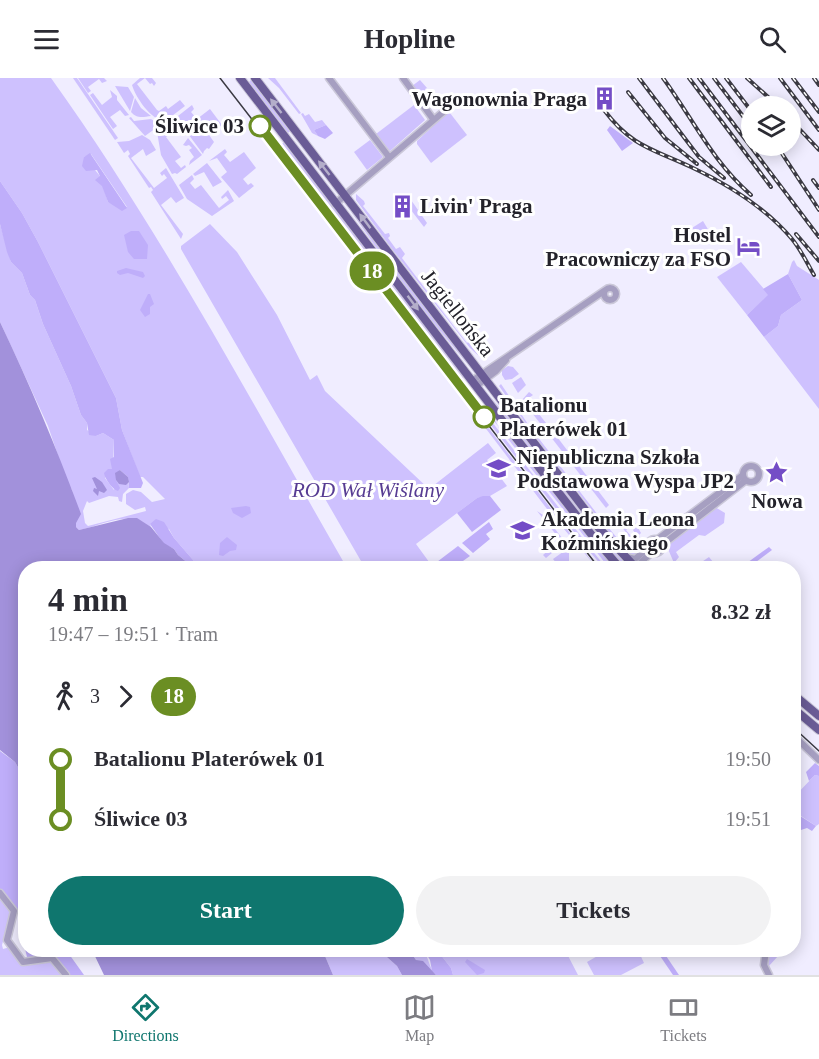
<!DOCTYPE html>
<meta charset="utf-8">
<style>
body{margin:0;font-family:Georgia,serif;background:#f2f2f3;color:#2b2b33;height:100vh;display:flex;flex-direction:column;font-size:22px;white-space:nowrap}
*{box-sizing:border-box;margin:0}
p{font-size:20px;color:#7c7c81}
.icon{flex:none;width:33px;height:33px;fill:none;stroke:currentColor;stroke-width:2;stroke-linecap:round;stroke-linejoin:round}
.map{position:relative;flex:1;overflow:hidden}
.drawer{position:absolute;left:18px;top:483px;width:783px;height:396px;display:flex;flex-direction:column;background:#fff;border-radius:24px;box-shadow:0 3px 15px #0003}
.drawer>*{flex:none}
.badge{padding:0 12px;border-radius:20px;font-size:21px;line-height:39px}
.tools{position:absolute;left:741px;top:18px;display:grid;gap:12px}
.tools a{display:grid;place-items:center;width:60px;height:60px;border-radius:50%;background:#fff;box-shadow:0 3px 15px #0003;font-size:30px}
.map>.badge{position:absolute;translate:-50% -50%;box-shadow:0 0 0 3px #fff}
.legs{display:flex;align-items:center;gap:9px;height:66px;padding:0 30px;font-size:20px}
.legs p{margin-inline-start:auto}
.overview{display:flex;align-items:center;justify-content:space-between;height:102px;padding:0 30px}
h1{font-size:33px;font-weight:700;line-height:45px}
.cta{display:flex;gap:12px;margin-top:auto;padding:12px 30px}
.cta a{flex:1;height:69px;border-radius:36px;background:#0f766e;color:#fff;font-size:24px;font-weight:700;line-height:69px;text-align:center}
.cta a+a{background:#f2f2f3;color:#2b2b33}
ul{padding:0 30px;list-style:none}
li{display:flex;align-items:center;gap:21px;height:60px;font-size:22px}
li i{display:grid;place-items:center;width:9px;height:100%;margin:0 8px;background:currentColor}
li i::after{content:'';width:15px;height:15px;margin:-8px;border:4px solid;border-radius:50%;background:#fff}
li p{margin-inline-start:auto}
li:first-child i{background:linear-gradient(#0000 50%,currentColor 0)}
li:last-child i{background:linear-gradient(currentColor 50%,#0000 0)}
header{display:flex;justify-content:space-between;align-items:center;height:78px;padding:0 30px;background:#fff;font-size:27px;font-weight:700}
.dock{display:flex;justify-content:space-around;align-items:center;height:84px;border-top:2px solid #e1e1e2;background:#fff;font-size:16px;color:#7c7c81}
.dock a{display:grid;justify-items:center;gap:3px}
.dock .current{color:#0f766e}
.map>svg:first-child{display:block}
.green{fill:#cec1fe;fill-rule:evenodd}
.forest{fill:#bfaefa}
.water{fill:#a291db}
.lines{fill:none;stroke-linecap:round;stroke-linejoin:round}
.minor-casing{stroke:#cbc8d9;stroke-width:9}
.major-casing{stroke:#cbc8d9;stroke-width:10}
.minor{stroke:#a69fc1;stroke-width:6}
.major{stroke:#6a5c96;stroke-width:8}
.tram{stroke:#3b3a43;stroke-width:1.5}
.rail-casing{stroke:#3b3a43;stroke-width:4}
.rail{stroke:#fff;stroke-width:1.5;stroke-dasharray:4.5;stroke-linecap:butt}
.oneway{fill:#b4aeca}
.line-1-casing{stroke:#fff;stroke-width:14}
.line-1{stroke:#6b8e23;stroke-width:9}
.stop-1-dot{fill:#fff;stroke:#6b8e23;stroke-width:3}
.labels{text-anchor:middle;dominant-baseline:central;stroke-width:6;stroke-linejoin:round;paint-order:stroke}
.poi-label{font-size:21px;font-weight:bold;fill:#23222a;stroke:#fff;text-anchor:start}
.stop-label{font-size:21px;font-weight:bold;fill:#23222a;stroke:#fff;text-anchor:end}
.street-label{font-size:21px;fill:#23222a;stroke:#fff}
.park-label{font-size:21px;font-style:italic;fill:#573c93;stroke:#fff}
</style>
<header><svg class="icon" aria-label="menu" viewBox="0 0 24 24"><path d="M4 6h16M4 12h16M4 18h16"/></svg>Hopline<svg class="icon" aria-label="search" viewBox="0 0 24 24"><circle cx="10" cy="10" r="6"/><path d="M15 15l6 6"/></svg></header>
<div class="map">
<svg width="819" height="897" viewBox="0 0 819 897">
<rect width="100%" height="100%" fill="#f0edff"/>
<!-- green -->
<g class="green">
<path d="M0,0h51c111,155 201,325 296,490h-109l3,-7 -13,4 3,3h-31l-26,-30 -5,-9 -19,-5 1,3c-5,-2 -8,-6 -13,-7 -18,-6 -41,7 -59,10l-3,-3 -4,-37 -6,-11 -18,-53 -48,-104v-98l11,38 11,11 8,22 5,5 8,24 28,62 10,29 6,8v7l9,6 7,-3 11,7 -1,29 -8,9 9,12 2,-10 12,1 1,7 -6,6 -1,8 -3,-1 -1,-4 -9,-1 -20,7 -2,-2 -4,10 2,12 3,3 58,-15 -1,-4 -10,3 -9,-6v-10l7,-4 8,2 11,10 13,-3 -22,-22h-3l-18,-47 -6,-32 -78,-156 -16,-29 -22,-32zM91,76l36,53 -19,-5 -8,-26 -16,-19z"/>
<polygon points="73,0 77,0 118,60 115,62"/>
<polygon points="78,0 104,0 107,3 102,5 99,1 88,9 91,13 88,15"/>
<path d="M140,0h12l4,5 -2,3 -2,-3 -2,1 -5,-6 -8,6 20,26 2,1 7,-5 2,3 12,-9 5,6 -21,16c-14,-4 -28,-24 -32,-37z"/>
<polygon points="268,0 275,0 301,35 299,36 279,10"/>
<polygon points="251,2 290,53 288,55 249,4"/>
<polygon points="420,2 427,10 425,11 430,19 424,24 412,8"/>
<polygon points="115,8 128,9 134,19 130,33"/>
<polygon points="110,12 117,18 117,22 129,37 125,38 120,32 110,39 117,48 113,51 90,17 93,15 102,27 112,19"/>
<path d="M135,20l6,10 10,8c-8,1 -14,3 -20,-4z"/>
<polygon points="192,27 194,31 191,34 197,41 210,31 222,47 209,57 214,64 209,71 207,70 204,73 203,76 177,41 178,38"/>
<polygon points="414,27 425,42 390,73 376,56"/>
<polygon points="303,35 305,38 309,36 315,44 322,42 326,47 314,52 318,58 312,55 301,36"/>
<polygon points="447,35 450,35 467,57 431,85 417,66 417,63"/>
<polygon points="131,39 134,43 151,41 156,44 156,50 145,58 129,40"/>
<polygon points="173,42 184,55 176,58 172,54 166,59 181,79 175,83 181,90 185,87 186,89 177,96 175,95 172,96 161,77 157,54"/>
<polygon points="142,57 150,62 156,72 146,78 143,71 131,80 154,110 167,100 164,96 162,98 160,95 166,90 184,120 176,125 171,119 161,127 183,156 181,161 151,114 153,112 151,109 149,110 128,78 130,76 128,72 124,75 117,64 129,63"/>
<polygon points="188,60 202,77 189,87 190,83 194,79 189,72 192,70 189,67 186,68 183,67"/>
<polygon points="370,62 383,79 367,92 354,74"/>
<polygon points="284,64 463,299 464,304 281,67"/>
<polygon points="280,68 460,303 462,307 278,69"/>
<polygon points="225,71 227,74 224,77 230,84 244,74 256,90 243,101 248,107 251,105 254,108 239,120 221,99 227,94 217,80 209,83"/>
<path d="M275,72l167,218 15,19c-6,-1 -25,-29 -32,-36l-152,-199z"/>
<polygon points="207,85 222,104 213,109 204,94 195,98 193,96"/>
<polygon points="192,97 194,101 190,105 195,111 201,107 219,130 229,122 226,118 222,121 221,119 228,112 234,123 212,138 187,121 179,107"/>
<polygon points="356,116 364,123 365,126 363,128 385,156 389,155 390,158 388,160 396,171 400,169 405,176 402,180 427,213 430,211 432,214 429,216 467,265 470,263 472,269 480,279 470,270 392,171 356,122"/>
<polygon points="409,119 427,145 424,149 404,123"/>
<polygon points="345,125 473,291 474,294 436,248 380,175"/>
<polygon points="703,143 709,153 691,165 684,155"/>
<polygon points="210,146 237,174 277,237 310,302 317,297 325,313 429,411 488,365 496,375 487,382 507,408 490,418 477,420 416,466 432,488 429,490 365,490 181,171 181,168"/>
<polygon points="794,182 797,188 819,202 819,331 764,259 778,248 781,237 802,222 788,196 792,184"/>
<polygon points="741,184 769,217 747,237 717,199"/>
<polygon points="508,288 513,289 519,296 512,301 505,302 502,297 502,292"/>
<polygon points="521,299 526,307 518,315 512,305"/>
<polygon points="501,306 530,349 598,437 623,467 631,471 638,477 630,478 612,458 539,364 499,308"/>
<polygon points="529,314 533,317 527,321 550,350 546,353 522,322"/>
<polygon points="488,316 523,357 604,462 629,490 625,490 607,470"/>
<polygon points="474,335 486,349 487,348 597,490 547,431"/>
<polygon points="495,342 499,350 503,351 614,490 609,490 494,343"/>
<polygon points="492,344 606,490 604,490 588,472 490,346"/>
<polygon points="551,351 609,427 606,430 547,354"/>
<polygon points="715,429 725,435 724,445 705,458 699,457 676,474 679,479 674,485 668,471 670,464"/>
<polygon points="537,433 546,439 565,464 546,480 543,477 552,469 554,471 562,464"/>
<polygon points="623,437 628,437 636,446 626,452 631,458 635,455 633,452 637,448 641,455 639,457 643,464 637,468 616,442"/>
<polygon points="567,471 569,472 569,490 560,490 553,481"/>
<polygon points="709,479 718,490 693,490"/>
<polygon points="815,697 819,698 819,746 816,748 798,736 794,738 794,719"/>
<polygon points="0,819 10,831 10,838 2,867 3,871 10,869 24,888 48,880 64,897 0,897"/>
<polygon points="325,872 379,872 397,888 402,897 333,897 325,878"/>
<path d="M409,872h15c4,7 6,20 12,25l-20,-15z"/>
<polygon points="437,872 565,872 578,897 453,897 451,890"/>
<polygon points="608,872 638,872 644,885 621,897 594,897 587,884"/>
<polygon points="769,872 780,872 779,877 768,889"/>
</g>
<!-- forest -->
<g class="forest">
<polygon points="326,47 333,55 325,61 318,58 314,52"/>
<polygon points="610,48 633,65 622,73 607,52"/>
<polygon points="90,75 127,130 122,133 108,124 102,108 95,102 100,98 97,92 86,93 82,88 84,79"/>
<path d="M0,103l22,32 16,29 78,156 6,32 21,53 -2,5h-12l-1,-11 -8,-7 -4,10 4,8 -2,3c-6,-2 -13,-12 -14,-18l4,-4h4l-2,-10 4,-2v-17l-11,-7 -7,3 -7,-1 -2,-12 -6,-8 -10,-29 -28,-62 -8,-24 -5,-5 -8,-22 -11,-11 -4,-10 -7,-28z"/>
<polygon points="131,153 139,153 148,167 147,181 134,181 128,174 124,157"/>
<polygon points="126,190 143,194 145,198 143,200 128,195 120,197 117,195 117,193"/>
<polygon points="788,196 802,222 781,237 778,248 764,259 747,237 768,217 763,211"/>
<polygon points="148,216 150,216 154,226 150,229 150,236 145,239 140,232"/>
<polygon points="483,418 490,418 501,432 472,454 457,435 477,420"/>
<polygon points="246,428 250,429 251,435 242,440 233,435 231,430"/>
<polygon points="156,441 164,444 174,460 200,490 194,490 178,477 174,471 164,466 150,446"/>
<polygon points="489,444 493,451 486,456 490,461 473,475 462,465"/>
<polygon points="227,459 237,467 236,472 230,473 223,478 219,477 220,465"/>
<polygon points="458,468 470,478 453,490 429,490"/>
<polygon points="769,469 772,472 748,490 740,490"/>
<polygon points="0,673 15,684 25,702 25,838 15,833 0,811"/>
<polygon points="815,685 819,688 819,698 815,697 809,703 806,694"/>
<polygon points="797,736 816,748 812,753 807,750 801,752 801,763 794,770 794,738"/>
<polygon points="25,871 32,872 35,875 43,872 76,872 69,876 84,897 68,897 51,878 24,881 27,879"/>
<polygon points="424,872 437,872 451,890 453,897 436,897 432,893 430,882"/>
<polygon points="656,872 662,872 679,897 673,897"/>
<polygon points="467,881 485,892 484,895 477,897 465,884"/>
</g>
<!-- water -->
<g class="water">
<path d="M0,244c30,63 57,127 81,192l-5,9v4l3,3 49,-12h9l14,9 13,16 10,6 4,6 16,13h-168l-1,212 -10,-18 -15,-12z"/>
<polygon points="120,392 128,399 129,404 126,407 119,406 116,402 115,395"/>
<polygon points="95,399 102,404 107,412 104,415 99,413 98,418 93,413 94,410 97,411 92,400"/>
<polygon points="92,872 327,872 325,878 333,897 104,897"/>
<polygon points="379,872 409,872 416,882 423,883 436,897 402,897 397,888"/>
</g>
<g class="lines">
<defs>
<g id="minor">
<polyline points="329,0 389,79"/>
<polyline points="403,0 433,41"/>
<polyline points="335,126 455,24"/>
<circle cx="610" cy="216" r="6"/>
<polyline points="472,303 604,213"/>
<polyline points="476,308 496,293 506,282"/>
<circle cx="751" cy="396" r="8"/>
<circle cx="655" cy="468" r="7"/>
<polyline points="658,461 743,397"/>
<polyline points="662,467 745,403"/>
<polyline points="626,479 635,481 648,470"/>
<polyline points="642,490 641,484 651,475"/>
<polyline points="794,658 819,682"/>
<polyline points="0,815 14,833 7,862 23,884 52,880 66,897"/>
<polyline points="766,872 764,887 769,897"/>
</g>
<g id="major">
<polyline points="240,0 505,346 591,456 620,490"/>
<polyline points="255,0 599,450 636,490"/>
<polyline points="794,617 819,638"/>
<polyline points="794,631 819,652"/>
</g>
</defs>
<!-- minor casing -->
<use href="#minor" class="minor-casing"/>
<!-- major casing -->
<use href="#major" class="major-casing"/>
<!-- minor -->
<use href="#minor" class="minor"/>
<!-- major -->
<use href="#major" class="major"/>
<!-- tram -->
<g class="tram">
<polyline points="220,0 599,490"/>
<polyline points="794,650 819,673"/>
</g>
<defs>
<g id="rail">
<polyline points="639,0 699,79 724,100"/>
<path d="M663,0c30,41 49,83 88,117"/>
<polyline points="689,0 771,109"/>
<polyline points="699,0 819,159"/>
<polyline points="714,0 752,50"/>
<polyline points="726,0 752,34"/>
<polyline points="747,0 778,28"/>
<polyline points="780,0 819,52"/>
<polyline points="793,0 819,34"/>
<polyline points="814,0 819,7"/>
<polyline points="628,14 665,60 697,86"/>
<path d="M604,32c28,37 49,39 87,57 36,17 76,42 101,72 9,11 15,24 22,36"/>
<polyline points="790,41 819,72"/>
<polyline points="777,68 819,132"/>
<polyline points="813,102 819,110"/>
<polyline points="796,156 819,183"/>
</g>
</defs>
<!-- rail casing -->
<use href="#rail" class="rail-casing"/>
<!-- rail -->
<use href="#rail" class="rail"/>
</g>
<!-- one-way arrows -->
<defs><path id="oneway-solid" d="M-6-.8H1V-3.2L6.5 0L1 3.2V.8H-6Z" transform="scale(1.5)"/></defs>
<g class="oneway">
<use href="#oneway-solid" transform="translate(276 28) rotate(-128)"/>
<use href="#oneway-solid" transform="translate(324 90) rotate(-128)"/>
<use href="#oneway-solid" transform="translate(365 143) rotate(-127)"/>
<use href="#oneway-solid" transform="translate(413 225) rotate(53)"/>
</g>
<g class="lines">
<defs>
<polyline id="line-1" points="260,48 484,339"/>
</defs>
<!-- line-1 casing -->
<use href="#line-1" class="line-1-casing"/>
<!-- line-1 -->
<use href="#line-1" class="line-1"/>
</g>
<!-- icons -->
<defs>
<symbol id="building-bare" viewBox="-9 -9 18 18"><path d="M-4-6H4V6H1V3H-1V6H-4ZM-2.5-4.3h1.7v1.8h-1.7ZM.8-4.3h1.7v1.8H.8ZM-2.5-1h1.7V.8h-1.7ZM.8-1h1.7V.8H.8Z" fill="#744dc6" stroke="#fff" stroke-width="2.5" paint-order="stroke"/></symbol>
<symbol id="hotel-bare" viewBox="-9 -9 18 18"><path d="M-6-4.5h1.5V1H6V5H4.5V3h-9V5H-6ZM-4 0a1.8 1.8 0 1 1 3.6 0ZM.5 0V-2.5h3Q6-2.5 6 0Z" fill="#744dc6" stroke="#fff" stroke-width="2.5" paint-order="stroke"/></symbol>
<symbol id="school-bare" viewBox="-9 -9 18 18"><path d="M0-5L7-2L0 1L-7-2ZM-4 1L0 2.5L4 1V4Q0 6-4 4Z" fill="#744dc6" stroke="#fff" stroke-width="2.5" paint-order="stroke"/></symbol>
<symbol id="sight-bare" viewBox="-9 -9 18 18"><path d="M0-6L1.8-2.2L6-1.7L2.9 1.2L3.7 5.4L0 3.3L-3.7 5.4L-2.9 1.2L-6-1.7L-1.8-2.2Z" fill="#744dc6" stroke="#fff" stroke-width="2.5" paint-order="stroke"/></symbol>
<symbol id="university-bare" viewBox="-9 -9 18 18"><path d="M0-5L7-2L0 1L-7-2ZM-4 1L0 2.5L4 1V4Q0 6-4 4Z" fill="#744dc6" stroke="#fff" stroke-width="2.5" paint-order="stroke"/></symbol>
</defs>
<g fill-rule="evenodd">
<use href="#building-bare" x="588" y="4" width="33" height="33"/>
<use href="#building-bare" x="386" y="112" width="33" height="33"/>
<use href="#hotel-bare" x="732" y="152" width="33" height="33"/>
<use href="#school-bare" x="482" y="374" width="33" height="33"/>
<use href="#sight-bare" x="760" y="378" width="33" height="33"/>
<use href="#university-bare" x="506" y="436" width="33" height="33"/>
</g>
<!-- markers -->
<g class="stop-1-dot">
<circle cx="260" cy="48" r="10"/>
<circle cx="484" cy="339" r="10"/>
</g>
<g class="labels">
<!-- poi labels -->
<g class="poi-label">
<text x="587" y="21" text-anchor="end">Wagonownia Praga</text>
<text x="420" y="128">Livin' Praga</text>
<text x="731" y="157" text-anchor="end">Hostel<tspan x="731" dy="24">Pracowniczy za FSO</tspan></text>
<text x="517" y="379">Niepubliczna Szkoła<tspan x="517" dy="24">Podstawowa Wyspa JP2</tspan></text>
<text x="777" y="423" text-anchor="middle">Nowa</text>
<text x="541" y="441">Akademia Leona<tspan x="541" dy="24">Koźmińskiego</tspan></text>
</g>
<!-- stop labels -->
<g class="stop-label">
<text x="244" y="48">Śliwice 03</text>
<text x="500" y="327" text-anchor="start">Batalionu<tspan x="500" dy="24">Platerówek 01</tspan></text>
</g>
<!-- street labels -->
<g class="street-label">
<text transform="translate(458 235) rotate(52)">Jagiellońska</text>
</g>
<!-- park labels -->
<g class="park-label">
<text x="368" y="412">ROD Wał Wiślany</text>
</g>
</g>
</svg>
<div class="tools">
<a><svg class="icon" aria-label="layers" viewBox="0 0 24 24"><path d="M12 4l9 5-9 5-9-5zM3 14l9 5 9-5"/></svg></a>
</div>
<b class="badge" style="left:372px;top:193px;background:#6b8e23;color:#fff">18</b>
<section class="drawer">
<div class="overview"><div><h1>4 min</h1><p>19:47 – 19:51 · Tram</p></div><b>8.32 zł</b></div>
<div class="legs"><svg class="icon" aria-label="walk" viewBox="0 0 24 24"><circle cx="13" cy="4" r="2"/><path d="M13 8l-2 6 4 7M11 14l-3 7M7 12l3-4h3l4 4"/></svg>3<svg class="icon" aria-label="forward" viewBox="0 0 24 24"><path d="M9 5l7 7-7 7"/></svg><b class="badge" style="background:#6b8e23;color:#fff">18</b></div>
<ul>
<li><i style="color:#6b8e23"></i><b>Batalionu Platerówek 01</b><p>19:50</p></li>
<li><i style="color:#6b8e23"></i><b>Śliwice 03</b><p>19:51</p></li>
</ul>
<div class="cta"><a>Start</a><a>Tickets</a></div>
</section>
</div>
<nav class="dock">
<a class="current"><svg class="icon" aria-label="directions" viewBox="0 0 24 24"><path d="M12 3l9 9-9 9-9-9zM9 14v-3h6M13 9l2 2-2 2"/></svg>Directions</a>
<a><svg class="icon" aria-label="map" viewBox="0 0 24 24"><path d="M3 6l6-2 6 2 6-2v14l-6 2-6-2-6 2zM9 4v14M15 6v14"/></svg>Map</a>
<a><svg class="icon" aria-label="tickets" viewBox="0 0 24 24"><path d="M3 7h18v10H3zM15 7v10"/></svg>Tickets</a>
</nav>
